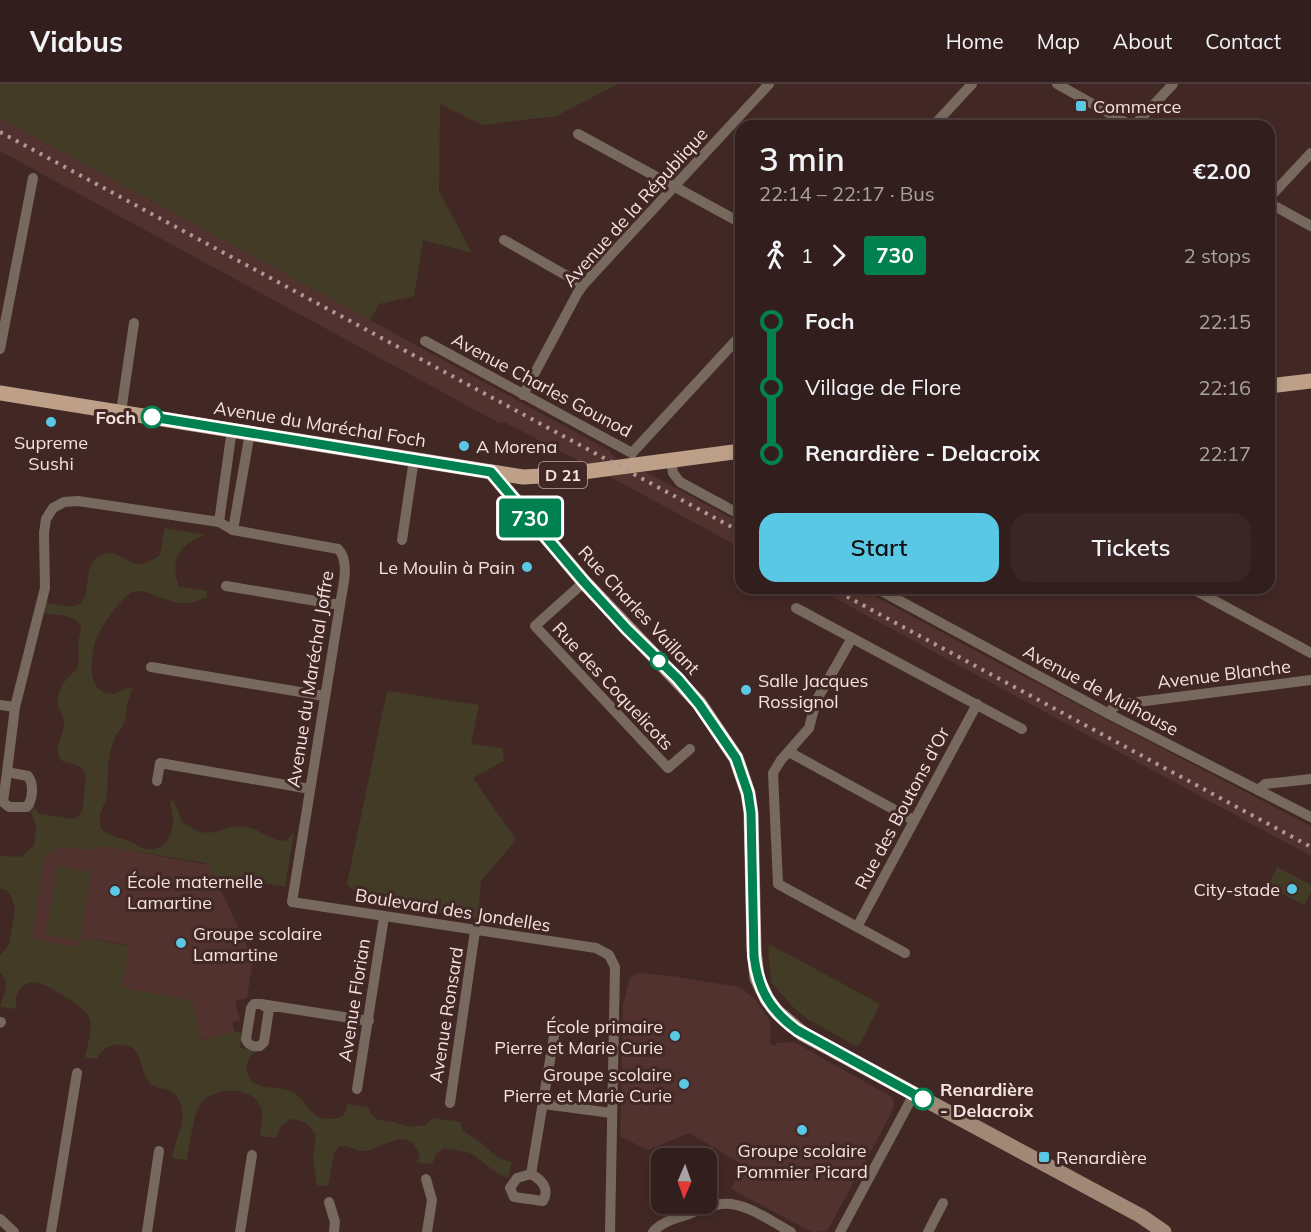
<!DOCTYPE html>
<meta charset="utf-8">
<style>
body{margin:0;font-family:Mulish,sans-serif;background:#3a2725;color:#f1f3f6;height:100vh;display:flex;flex-direction:column;font-size:22px;white-space:nowrap}
*{box-sizing:border-box;margin:0}
p{font-size:20px;color:#a8a2a3}
.icon{flex:none;width:33px;height:33px;fill:none;stroke:currentColor;stroke-width:2;stroke-linecap:round;stroke-linejoin:round}
.map{position:relative;flex:1;overflow:hidden}
.drawer{position:absolute;left:735px;top:36px;width:540px;height:474px;display:flex;flex-direction:column;background:#321e1c;border-radius:18px;box-shadow:0 3px 9px #0003,0 0 0 2px #4d3c3b}
.drawer>*{flex:none}
.badge{padding:0 12px;border-radius:4px;font-size:21px;line-height:39px}
.needle{width:39px;rotate:182deg}
.fabs{position:absolute;left:651px;top:1064px;display:grid;gap:12px}
.fabs a{display:grid;place-items:center;width:66px;height:66px;border-radius:12px;background:#321e1c;box-shadow:0 3px 9px #0003,0 0 0 2px #4d3c3b;font-size:30px}
.map>.badge{position:absolute;translate:-50% -50%;box-shadow:0 0 0 3px #fff}
.legs{display:flex;align-items:center;gap:9px;height:66px;padding:0 24px;font-size:20px}
.legs p{margin-inline-start:auto}
.head{display:flex;align-items:center;justify-content:space-between;height:102px;padding:0 24px}
h1{font-size:33px;font-weight:600;line-height:45px}
.action{display:flex;gap:12px;margin-top:auto;padding:12px 24px}
.action a{flex:1;height:69px;border-radius:18px;background:#59c8e5;color:#111;font-size:24px;font-weight:600;line-height:69px;text-align:center}
.action a+a{background:#3a2725;color:#f1f3f6}
ul{padding:0 24px;list-style:none}
li{display:flex;align-items:center;gap:21px;height:66px;font-size:22px}
li i{display:grid;place-items:center;width:9px;height:100%;margin:0 8px;background:currentColor}
li i::after{content:'';width:15px;height:15px;margin:-8px;border:4px solid;border-radius:50%;background:#321e1c}
li p{margin-inline-start:auto}
li:first-child i{background:linear-gradient(#0000 50%,currentColor 0)}
li:last-child i{background:linear-gradient(currentColor 50%,#0000 0)}
header{display:flex;align-items:center;gap:36px;box-sizing:border-box;height:84px;padding:0 30px;background:#321e1c;border-bottom:2px solid #4d3c3b}
header strong{font-size:28px}
nav{display:flex;gap:33px;margin-inline-start:auto;font-size:21px}
.map>svg:first-child{display:block}
.built{fill:#51322e}
.green{fill:#423c26}
.lines{fill:none;stroke-linecap:round;stroke-linejoin:round}
.minor{stroke:#77695d;stroke-width:10}
.secondary{stroke:#9f8875;stroke-width:15}
.primary{stroke:#bea088;stroke-width:15}
.rail{stroke:#ae9996;stroke-width:4;stroke-dasharray:3 6;stroke-linecap:butt}
.line-1-casing{stroke:#fff;stroke-width:14}
.line-1{stroke:#00814f;stroke-width:9}
.poi-dot{fill:#59c8e5;stroke:#422825;stroke-width:2}
.stop-1-dot{fill:#fff;stroke:#00814f;stroke-width:3}
.labels{text-anchor:middle;dominant-baseline:central;stroke-width:6;stroke-linejoin:round;paint-order:stroke}
.shield{fill:#422825;stroke:#beaaa7;stroke-width:1.5}
.shield-label{font-size:16px;font-weight:bold;fill:#f3e2df}
.poi-label{font-size:18px;fill:#f3e2df;stroke:#422825;text-anchor:start}
.street-label{font-size:18px;fill:#f3e2df;stroke:#422825}
.stop-label{font-size:18px;font-weight:bold;fill:#f3e2df;stroke:#422825;text-anchor:end}
</style>
<header>
<strong>Viabus</strong>
<nav><a>Home</a><a>Map</a><a>About</a><a>Contact</a></nav>
</header>
<div class="map">
<svg width="1311" height="1148" viewBox="0 0 1311 1148">
<rect width="100%" height="100%" fill="#422825"/>
<!-- built -->
<g class="built">
<polygon points="0,34 610,367 611,370 622,379 644,387 741,439 741,464 629,403 504,338 499,339 0,67"/>
<polygon points="816,504 860,504 1002,581 1311,742 1311,772"/>
<polygon points="103,762 209,781 253,875 247,914 235,917 240,936 232,938 235,948 200,956 192,917 125,905 123,899 129,862 124,860 88,854 81,857 80,864 36,856 32,850 45,773 57,764 95,765"/>
<polygon points="638,889 671,892 739,903 755,915 770,937 771,948 769,959 775,962 777,959 794,958 892,1013 894,1020 892,1028 827,1147 812,1148 731,1105 743,1081 689,1049 649,1066 620,1053 623,920 630,894"/>
</g>
<!-- green -->
<g class="green">
<polygon points="0,0 618,0 556,32 482,41 440,20 439,107 472,169 423,156 414,212 379,220 370,236 0,34"/>
<path d="M165,444l40,7c-25,9 -36,25 -26,52l28,4v6c-9,4 -17,7 -27,6 -14,-1 -36,-16 -48,-11 -11,6 -32,36 -36,48 -5,14 -9,44 7,52 12,7 19,-5 30,-4l-5,13 -4,23 -8,11 -5,13 -3,16 -1,33 -7,17v13c7,10 18,10 29,14 5,1 8,5 13,7 21,7 32,-13 31,-30 -1,-7 -3,-12 -2,-19l5,7 6,16c34,24 36,0 64,5 13,2 23,12 36,14l5,-1 7,-8 -9,55 -33,-6 -1,6 -35,-6 -7,-16 -4,-2 -102,-17 -8,3 -38,-1 -12,9 -13,77 4,6 44,7 1,-6 7,-3 41,8 -6,37 1,5 68,13 9,39 34,-8 7,1 -2,15 18,3 -8,5c-3,6 -5,11 -2,18 7,20 30,10 44,18 18,9 16,32 46,26 7,-2 9,-7 9,-14l22,4 2,6 7,6 15,2 17,5 16,-2 6,-7 29,4c1,14 10,12 19,20 12,10 14,16 32,20l-4,16 -11,-5 -26,-20 -27,-5 -8,6 -4,10 -17,-2 3,-2 2,-4c-11,-35 -40,-4 -57,-5 -9,0 -13,-7 -23,-5l-6,6 -6,34 -11,-1 -4,-28 3,-22 -9,-11 -6,-3 -11,-2 -10,8 -4,11 -16,-2c1,-9 4,-20 1,-28 -8,-24 -51,-21 -62,-2 -4,5 -11,45 -12,54l-15,-2c3,-22 22,-47 0,-67 -7,-3 -17,-2 -22,-8 -13,-13 -5,-42 -35,-38 -9,1 -14,6 -18,14l-12,-2c2,-11 8,-26 5,-37 -2,-10 -15,-16 -23,-22 -13,-8 -37,-27 -49,-6 -3,6 -3,11 -1,17l-17,-2c3,-13 12,-23 0,-35v-17l9,-10 6,-35 -4,-15 -5,-5 -6,-1v-33l21,1 13,-11 2,-20 -5,-14 2,-8 5,9 3,1 32,5c12,-5 10,-13 11,-25 0,-9 6,-20 -4,-27 -4,-4 -13,-4 -18,-6 -10,-14 1,-22 2,-36 1,-11 -11,-16 -4,-35 3,-10 12,-14 17,-22 4,-8 1,-15 1,-23 0,-6 4,-12 3,-18 -3,-13 -27,-12 -37,-14l2,-10c9,1 19,4 28,3 21,-2 6,-40 25,-50 20,-10 29,12 44,8 6,-2 12,-6 17,-9z"/>
<polygon points="387,607 479,621 471,660 502,664 504,677 473,694 516,756 481,797 478,835 364,817 347,800"/>
<polygon points="57,782 91,788 80,857 46,851"/>
<polygon points="1277,783 1311,801 1311,808 1304,821 1268,802"/>
<polygon points="771,861 880,920 860,960 856,962 809,936 794,924 771,898 768,863"/>
</g>
<g class="lines">
<!-- minor -->
<g class="minor">
<polyline points="1057,0 1132,42"/>
<polyline points="933,42 972,0"/>
<polyline points="1134,42 1173,0"/>
<polyline points="578,50 741,139"/>
<polyline points="1269,114 1311,69"/>
<polyline points="1269,119 1311,142"/>
<polyline points="504,156 583,201"/>
<polyline points="425,257 632,369"/>
<polyline points="0,265 33,94"/>
<polyline points="523,311 577,210 583,201 769,0"/>
<polyline points="121,328 134,239"/>
<polyline points="632,369 741,251"/>
<polyline points="671,376 673,389 680,398 741,431"/>
<polyline points="219,438 232,345"/>
<polyline points="233,446 250,348"/>
<polyline points="402,456 414,375"/>
<polyline points="584,498 535,542 668,684 690,665"/>
<polyline points="226,502 340,521"/>
<polyline points="876,504 1109,630 1311,733"/>
<polyline points="1191,504 1311,569"/>
<polyline points="796,524 1022,645"/>
<polyline points="852,554 816,617 809,644 781,676 773,689 778,800 905,869"/>
<polyline points="151,583 324,612"/>
<polyline points="0,621 15,623"/>
<polyline points="1109,630 1113,623 1122,620 1311,596"/>
<polyline points="789,668 913,736"/>
<path d="M7,688l8,-65 30,-119 -1,-55 2,-14 7,-11 11,-6 14,-1 141,21 14,8 105,19c13,13 4,40 2,56l-48,297 304,46 13,7 6,12 -5,265"/>
<path d="M7,688l21,4c6,8 5,23 -1,31h-18l-6,-5z"/>
<polyline points="157,697 160,679 310,705"/>
<polyline points="1258,706 1265,700 1311,695"/>
<polyline points="857,843 977,620"/>
<path d="M261,920l8,5 -5,33 -4,4c-5,1 -12,0 -14,-7l5,-31 3,-4h7l108,17"/>
<polyline points="0,939 1,938"/>
<polyline points="357,1005 384,833"/>
<polyline points="450,1019 475,847"/>
<polyline points="544,1020 611,1029"/>
<path d="M531,1090c11,6 19,15 12,27l-29,-4 -4,-9 7,-10 14,-4 25,-150"/>
<polyline points="426,1095 432,1116 427,1148"/>
<polyline points="329,1118 335,1138 334,1148"/>
<polyline points="0,1135 14,1148"/>
<polyline points="51,1148 77,989"/>
<polyline points="147,1148 159,1067"/>
<polyline points="240,1148 252,1071"/>
<path d="M653,1148c9,-10 21,-13 33,-17 11,-4 24,-10 36,-11 24,-2 48,17 69,28"/>
<polyline points="840,1148 914,1010"/>
<polyline points="928,1148 943,1119"/>
</g>
<!-- secondary -->
<polyline class="secondary" points="491,388 584,498 699,619 736,674 748,709 751,729 754,865 757,894 767,915 777,928 803,950 1141,1132 1164,1148"/>
<!-- primary -->
<g class="primary">
<polyline points="1269,302 1311,297"/>
<polyline points="0,309 523,393 560,391 741,367"/>
</g>
<!-- rail -->
<g class="rail">
<polyline points="0,48 741,448"/>
<polyline points="831,504 1311,763"/>
</g>
</g>
<g class="lines">
<defs>
<path id="line-1" d="M152,333l339,55 93,110 43,47 51,50 21,25 37,54 12,35 3,20 3,143c4,34 16,54 43,74l126,69"/>
</defs>
<!-- line-1 casing -->
<use href="#line-1" class="line-1-casing"/>
<!-- line-1 -->
<use href="#line-1" class="line-1"/>
</g>
<!-- markers -->
<g class="poi-dot">
<rect x="1075" y="16" width="12" height="12" rx="3"/>
<circle cx="51" cy="338" r="6"/>
<circle cx="464" cy="362" r="6"/>
<circle cx="527" cy="483" r="6"/>
<circle cx="746" cy="606" r="6"/>
<circle cx="1292" cy="805" r="6"/>
<circle cx="115" cy="807" r="6"/>
<circle cx="181" cy="859" r="6"/>
<circle cx="675" cy="952" r="6"/>
<circle cx="684" cy="1000" r="6"/>
<circle cx="802" cy="1046" r="6"/>
<rect x="1038" y="1067" width="12" height="12" rx="3"/>
</g>
<g class="stop-1-dot">
<circle cx="152" cy="333" r="10"/>
<circle cx="659" cy="577" r="8"/>
<circle cx="923" cy="1015" r="10"/>
</g>
<g class="labels">
<!-- shield labels -->
<rect class="shield" x="539" y="378" width="48" height="26" rx="4.5"/>
<g class="shield-label">
<text x="563" y="391">D 21</text>
</g>
<!-- poi labels -->
<g class="poi-label">
<text x="1093" y="22">Commerce</text>
<text x="51" y="358" text-anchor="middle">Supreme<tspan x="51" dy="21">Sushi</tspan></text>
<text x="476" y="362">A Morena</text>
<text x="515" y="483" text-anchor="end">Le Moulin à Pain</text>
<text x="758" y="596">Salle Jacques<tspan x="758" dy="21">Rossignol</tspan></text>
<text x="127" y="797">École maternelle<tspan x="127" dy="21">Lamartine</tspan></text>
<text x="1280" y="805" text-anchor="end">City-stade</text>
<text x="193" y="849">Groupe scolaire<tspan x="193" dy="21">Lamartine</tspan></text>
<text x="663" y="942" text-anchor="end">École primaire<tspan x="663" dy="21">Pierre et Marie Curie</tspan></text>
<text x="672" y="990" text-anchor="end">Groupe scolaire<tspan x="672" dy="21">Pierre et Marie Curie</tspan></text>
<text x="802" y="1066" text-anchor="middle">Groupe scolaire<tspan x="802" dy="21">Pommier Picard</tspan></text>
<text x="1056" y="1073">Renardière</text>
</g>
<!-- street labels -->
<g class="street-label">
<text transform="translate(635 123) rotate(-48)">Avenue de la République</text>
<text transform="translate(542 301) rotate(28)">Avenue Charles Gounod</text>
<text transform="translate(320 340) rotate(9)">Avenue du Maréchal Foch</text>
<text transform="translate(639 526) rotate(47)">Rue Charles Vaillant</text>
<text transform="translate(1224 590) rotate(-7)">Avenue Blanche</text>
<text transform="translate(310 595) rotate(-81)">Avenue du Maréchal Joffre</text>
<text transform="translate(613 602) rotate(47)">Rue des Coquelicots</text>
<text transform="translate(1101 606) rotate(28)">Avenue de Mulhouse</text>
<text transform="translate(902 724) rotate(-62)">Rue des Boutons d'Or</text>
<text transform="translate(453 826) rotate(9)">Boulevard des Jondelles</text>
<text transform="translate(354 916) rotate(-81)">Avenue Florian</text>
<text transform="translate(446 931) rotate(-81)">Avenue Ronsard</text>
</g>
<!-- stop labels -->
<g class="stop-label">
<text x="136" y="333">Foch</text>
<text x="940" y="1005" text-anchor="start">Renardière<tspan x="940" dy="21">- Delacroix</tspan></text>
</g>
</g>
</svg>
<div class="fabs">
<a><svg class="needle" viewBox="-14 -14 28 28"><path d="M0-13l5 13h-10z" fill="#e53935"/><path d="M0 13l5-13h-10z" fill="#a8a2a3"/></svg></a>
</div>
<b class="badge" style="left:530px;top:434px;background:#00814f;color:#fff">730</b>
<section class="drawer">
<div class="head"><div><h1>3 min</h1><p>22:14 – 22:17 · Bus</p></div><b>€2.00</b></div>
<div class="legs"><svg class="icon" aria-label="walk" viewBox="0 0 24 24"><circle cx="13" cy="4" r="2"/><path d="M13 8l-2 6 4 7M11 14l-3 7M7 12l3-4h3l4 4"/></svg>1<svg class="icon" aria-label="forward" viewBox="0 0 24 24"><path d="M9 5l7 7-7 7"/></svg><b class="badge" style="background:#00814f;color:#fff">730</b><p>2 stops</p></div>
<ul>
<li><i style="color:#00814f"></i><b>Foch</b><p>22:15</p></li>
<li><i style="color:#00814f"></i><span>Village de Flore</span><p>22:16</p></li>
<li><i style="color:#00814f"></i><b>Renardière - Delacroix</b><p>22:17</p></li>
</ul>
<div class="action"><a>Start</a><a>Tickets</a></div>
</section>
</div>
